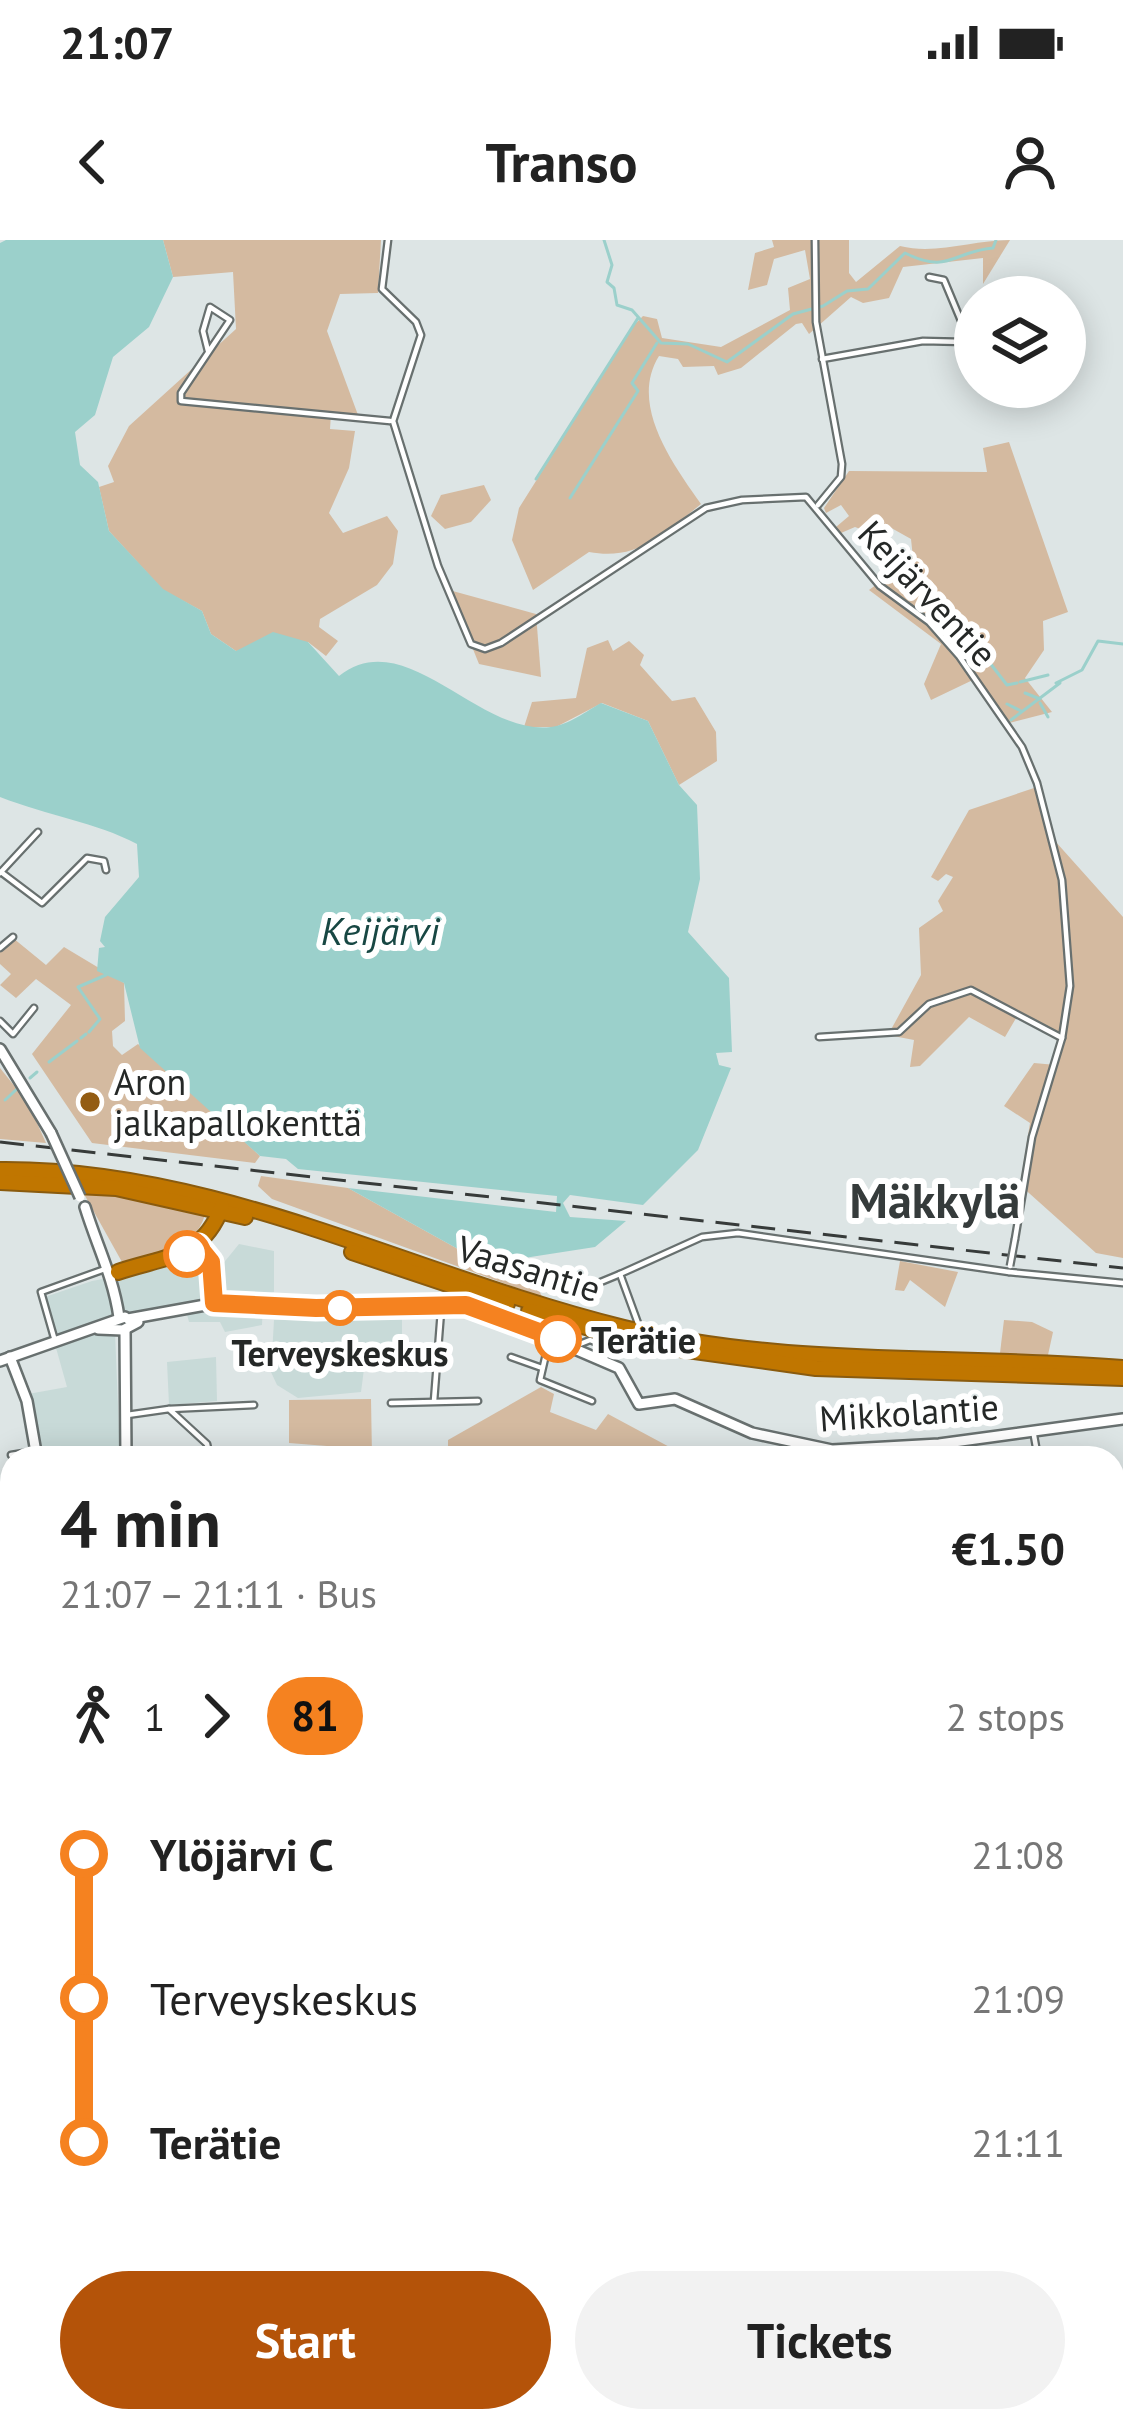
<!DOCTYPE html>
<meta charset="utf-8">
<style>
body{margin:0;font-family:"PT Sans",sans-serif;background:#f2f2f2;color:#222;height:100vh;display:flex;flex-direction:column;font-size:45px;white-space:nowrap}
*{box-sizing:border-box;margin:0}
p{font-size:39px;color:#767676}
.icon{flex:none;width:66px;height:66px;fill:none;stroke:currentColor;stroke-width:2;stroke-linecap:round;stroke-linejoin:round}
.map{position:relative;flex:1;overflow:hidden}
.panel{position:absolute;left:0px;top:1206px;width:1125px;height:987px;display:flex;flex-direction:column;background:#fff;border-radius:36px 36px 0 0;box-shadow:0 6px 30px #0003}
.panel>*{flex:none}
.badge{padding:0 24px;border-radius:39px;font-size:42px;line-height:78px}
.controls{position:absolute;left:954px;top:36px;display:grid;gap:24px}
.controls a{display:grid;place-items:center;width:132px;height:132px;border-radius:50%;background:#fff;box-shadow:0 6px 30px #0003;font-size:60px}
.map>.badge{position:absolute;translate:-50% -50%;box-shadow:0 0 0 6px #fff}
.legs{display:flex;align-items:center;gap:18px;height:132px;padding:0 60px;font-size:39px}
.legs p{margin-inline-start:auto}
.summary{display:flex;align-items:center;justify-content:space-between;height:204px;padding:0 60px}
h1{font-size:66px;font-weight:700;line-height:90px}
.action{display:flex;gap:24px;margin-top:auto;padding:24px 60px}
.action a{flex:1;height:138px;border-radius:72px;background:#b45309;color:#fff;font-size:48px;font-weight:700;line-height:138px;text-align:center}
.action a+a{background:#f2f2f2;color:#222}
ul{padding:0 60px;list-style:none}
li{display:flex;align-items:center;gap:42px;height:144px;font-size:45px}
li i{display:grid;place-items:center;width:18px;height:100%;margin:0 15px;background:currentColor}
li i::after{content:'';width:30px;height:30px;margin:-15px;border:9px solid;border-radius:50%;background:#fff}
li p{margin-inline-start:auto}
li:first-child i{background:linear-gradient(#0000 50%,currentColor 0)}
li:last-child i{background:linear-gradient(currentColor 50%,#0000 0)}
.status{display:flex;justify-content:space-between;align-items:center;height:84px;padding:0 60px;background:#fff;direction:ltr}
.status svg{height:33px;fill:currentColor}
header{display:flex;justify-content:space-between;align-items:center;height:156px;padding:0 60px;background:#fff;font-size:54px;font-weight:700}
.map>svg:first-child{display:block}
.built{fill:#c8dad8}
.green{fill:#d4baa0}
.water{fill:#9bd0cb}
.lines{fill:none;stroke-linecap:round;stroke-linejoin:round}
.stream{stroke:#9bd0cb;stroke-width:3}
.street-casing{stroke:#68706f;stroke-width:9}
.secondary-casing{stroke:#68706f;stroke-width:14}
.highway-casing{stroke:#8a5b0e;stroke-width:18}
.street{stroke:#fff;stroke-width:4.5}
.secondary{stroke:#fff;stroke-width:9}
.highway{stroke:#c07600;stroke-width:14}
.rail{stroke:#373b3a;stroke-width:3;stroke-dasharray:24 12;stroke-linecap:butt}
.street-bridge-casing{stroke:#68706f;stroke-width:9;stroke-linecap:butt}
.secondary-bridge-casing{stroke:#68706f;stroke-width:14;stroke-linecap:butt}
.street-bridge{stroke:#fff;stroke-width:4.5}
.secondary-bridge{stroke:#fff;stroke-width:9}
.line-1-casing{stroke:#fff;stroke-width:27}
.line-1{stroke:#f58220;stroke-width:18}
.poi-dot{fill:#935c13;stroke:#fff;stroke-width:4.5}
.stop-1-dot{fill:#fff;stroke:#f58220;stroke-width:6}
.labels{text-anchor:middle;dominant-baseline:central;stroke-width:12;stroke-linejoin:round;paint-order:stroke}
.street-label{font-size:36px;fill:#252827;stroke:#fff}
.poi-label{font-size:36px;fill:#252827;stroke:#fff;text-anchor:start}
.stop-label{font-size:36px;font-weight:bold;fill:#252827;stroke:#fff;text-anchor:start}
.water-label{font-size:39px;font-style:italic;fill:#174743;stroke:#fff}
.district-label{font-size:48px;font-weight:bold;fill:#353b3b;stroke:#fff}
</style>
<div class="status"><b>21:07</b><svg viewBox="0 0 49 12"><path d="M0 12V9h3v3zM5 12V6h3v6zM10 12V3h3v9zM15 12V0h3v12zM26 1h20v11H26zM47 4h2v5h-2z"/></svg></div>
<header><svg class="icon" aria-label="back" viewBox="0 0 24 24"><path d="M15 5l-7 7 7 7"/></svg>Transo<svg class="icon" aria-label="person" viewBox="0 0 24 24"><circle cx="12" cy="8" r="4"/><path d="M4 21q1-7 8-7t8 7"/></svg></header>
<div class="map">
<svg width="1123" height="2192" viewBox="0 0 1123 2192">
<rect width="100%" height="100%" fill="#dde5e5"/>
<!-- built -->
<g class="built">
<polygon points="239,1004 274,1011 274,1052 263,1057 220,1054 217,1031"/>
<polygon points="212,1018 217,1060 263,1062 262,1085 225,1092 220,1082 189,1082 186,1071 115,1092 120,1216 40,1218 28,1154 67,1147 42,1058 92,1041"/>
<polygon points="402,1079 402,1107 384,1125 364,1129 361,1152 298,1158 277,1145 271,1132 274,1080"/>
<polygon points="216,1117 217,1161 169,1165 167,1122"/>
</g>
<!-- green -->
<g class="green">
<polygon points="163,0 381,0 378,53 340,54 327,91 358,175 331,174 330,189 355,191 349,228 329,273 343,293 387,276 398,291 393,324 377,345 320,379 319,387 338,401 326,416 308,402 236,411 211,394 202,371 163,350 109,291 99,247 114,242 108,226 129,186 236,89 233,32 173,37"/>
<path d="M772,0h77v33l7,9 44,-36c36,9 73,-6 110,-6l-27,44v-26l-80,9 -14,31 -26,5 -12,-6 -42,37 -7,-11 -6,1 -55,44 -23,7 -4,-9 -31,1 -5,-8 -19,-3c-30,48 13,107 42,148 -37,30 -63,57 -112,48l-56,38 -21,-50 7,-32 115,-183 9,-9 14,3 5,19 59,9 69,-37 -2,-22 22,-9 -5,-29 -31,9 -7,26 -19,5 7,-37 19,-6z"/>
<polygon points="1009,202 1068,372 1043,381 1044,410 1025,438 1052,472 1009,483 977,438 931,460 924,444 941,404 869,350 913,318 911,299 886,285 871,293 855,287 841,293 836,287 849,276 841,265 826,273 824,268 849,231 987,232 983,208"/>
<polygon points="484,245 491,260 471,282 445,289 431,276 441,255"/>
<polygon points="449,350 536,374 541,437 479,424"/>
<polygon points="608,400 613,411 629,401 644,415 640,425 672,461 695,457 716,492 717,521 679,545 648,481 602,463 556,487 524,487 532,462 576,458 587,408"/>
<polygon points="1040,546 1055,601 1123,677 1123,1018 1096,1013 1020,945 1030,883 1004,866 1034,823 1056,825 1064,797 1019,773 1005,797 969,777 920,826 910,827 914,800 888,795 921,735 919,688 943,671 938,661 953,637 946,634 938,641 931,637 969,570"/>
<polygon points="13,698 46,725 64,707 124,743 125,781 112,791 113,806 122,815 138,804 260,916 255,923 92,903 32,814 71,765 36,739 16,758 0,745 11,734 0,724 0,712"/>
<polygon points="0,828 28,863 46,903 0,899"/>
<polygon points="261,936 348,948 485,1024 526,1020 542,1057 272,959 258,946"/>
<path d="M87,949l107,20 11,6c-12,38 -49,39 -83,47l-38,-68z"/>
<polygon points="900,1021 958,1032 945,1067 910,1040 904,1051 895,1050"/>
<polygon points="1004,1080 1032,1082 1053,1092 1048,1115 1000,1113"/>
<polygon points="541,1147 554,1154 550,1172 596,1190 608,1174 690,1218 448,1218 448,1200"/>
<polygon points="371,1159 372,1216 328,1214 327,1206 289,1203 289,1160"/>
<polygon points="1113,1274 1123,1307 1123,1621 1113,1620"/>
<polygon points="12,1519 12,2107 5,2116 0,2116 0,1527"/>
<polygon points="239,2181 555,2181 561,2192 248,2192"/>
</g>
<!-- water -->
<path class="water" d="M6,0h157l10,37 -24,50 -36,30 -18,58 -20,17 5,33 18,17 11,49 54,58 39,22 9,23 25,17 37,-19 35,10 31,34c67,-53 139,60 212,51 17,-2 36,-16 50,-24l47,18 31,64 18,20 3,74 -12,53 41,46 3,74 -16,1 3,12 12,3 -33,82 -55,55 -73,-10 -7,8 7,14 56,4 -31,26 -110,17 -137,-76 208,24 1,-16 -259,-27 -12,-10 -26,-3 -120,-108 -16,-65 -27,-12 2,-23 6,-1 -5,-6 5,-24 34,-40 -2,-33c-42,-22 -88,-28 -137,-47v-554z"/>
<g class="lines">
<!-- stream -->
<g class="stream">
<path d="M604,0l8,25 -5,17 7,6 3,17 15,5 29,33 27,1 39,18 66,-48 30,-8 24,-15 21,-2 37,-36c43,22 49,-2 88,-5l3,-8"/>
<polyline points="536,239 638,78"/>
<polyline points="570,258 638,151 632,143 657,103"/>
<polyline points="986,418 1007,445 1017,443"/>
<polyline points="1020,442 1048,435"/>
<polyline points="1056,443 1082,430 1098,401 1123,404"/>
<polyline points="1025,453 1040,459"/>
<polyline points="1040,463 1048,477"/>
<polyline points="1007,464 1021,471"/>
<polyline points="1011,480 1060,443"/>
<polyline points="89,792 100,779 78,747 106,735"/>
<polyline points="81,798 86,794"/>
<polyline points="49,822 77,801"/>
<polyline points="30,838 37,832"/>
<polyline points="5,860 17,849"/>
<polyline points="0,1762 12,1760"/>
<polyline points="0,1815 12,1813"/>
<polyline points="0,1842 8,1826 4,1814"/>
<polyline points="0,1932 12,1907"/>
<polyline points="0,1990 12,1967"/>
<polyline points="0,1996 12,1997"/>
<polyline points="445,2181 453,2192"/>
<polyline points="669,2181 673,2192"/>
<polyline points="431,2192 439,2181"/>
</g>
<defs>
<g id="street">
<polyline points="388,0 382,49 416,82 421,95 393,181 438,326 471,404 485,409 501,403 706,268 742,260 806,257 880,346 929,382 959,416 1022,507 1037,543 1062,640 1070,746 1062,798 1032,897 1015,999"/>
<polyline points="815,0 816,82 842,224 841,237 818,265"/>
<polyline points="208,111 203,91 210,67 230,80 181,153 181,161 390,181"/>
<polyline points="822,119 923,101 965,102 967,95 944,40 929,37"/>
<polyline points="1,632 42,663 87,618 104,621 106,630"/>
<polyline points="0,633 38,592"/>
<polyline points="0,708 13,697"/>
<polyline points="0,781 13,794 34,768"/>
<polyline points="819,797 899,792 929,764 971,750 1062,798"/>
<polyline points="198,1005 211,1022 214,1061"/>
<polyline points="1009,1032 1123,1043"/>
<polyline points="574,1053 620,1034"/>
<polyline points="639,1086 620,1034 702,997 738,993 1009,1032"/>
<polyline points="55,1101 41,1052 105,1029"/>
<polyline points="549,1101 540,1140 592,1161"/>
<polyline points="575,1106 590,1100 623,1113 634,1104"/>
<polyline points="511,1117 542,1128"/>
<polyline points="434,1161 441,1071"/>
<polyline points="391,1163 478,1161"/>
<polyline points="169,1169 254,1165"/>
<polyline points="127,1175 169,1169 207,1204 210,1218"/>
<polyline points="1033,1190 1038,1218"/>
<polyline points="11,1215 36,1211"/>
<polyline points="0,1270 12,1269"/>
<polyline points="0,1324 12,1324"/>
<polyline points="0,1405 12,1402"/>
<polyline points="0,1445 12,1442"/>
<polyline points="0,1501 5,1507"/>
<polyline points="1113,1749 1123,1755"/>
<polyline points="1113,2000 1123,1997"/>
<polyline points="0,2137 12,2152"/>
<polyline points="36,2181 45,2192"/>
<polyline points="798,2181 804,2192"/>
<polyline points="916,2181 926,2192"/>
<polyline points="822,2192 829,2181"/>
<polyline points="944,2192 954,2181"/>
<polyline points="1015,2192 1025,2181"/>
</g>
<g id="secondary">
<polyline points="0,809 51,893"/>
<path d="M85,967c12,39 28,69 34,110"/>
<polyline points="128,1079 222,1062 316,1068 477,1067 619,1128 639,1164 675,1159 752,1193 832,1210 939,1204 1123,1179"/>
<polyline points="98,1089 123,1090 138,1082"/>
<polyline points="125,1090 126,1218"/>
<polyline points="10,1117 27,1161 37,1218"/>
<polyline points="0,1121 125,1077"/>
<polyline points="1113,1676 1123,1678"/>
<polyline points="1113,2033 1123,2029"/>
</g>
<g id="highway">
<path d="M0,930c219,-2 416,107 624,158 165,40 332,26 499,40"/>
<polyline points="0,942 116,948 245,977"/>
<polyline points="352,1012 507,1064"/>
<path d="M118,1032c46,-16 85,-13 104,-66"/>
<polyline points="529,1071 611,1094"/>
<polyline points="680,1109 816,1128 1123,1138"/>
</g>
</defs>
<!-- street casing -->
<use href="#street" class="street-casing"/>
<!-- secondary casing -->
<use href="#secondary" class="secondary-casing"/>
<!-- highway casing -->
<use href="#highway" class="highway-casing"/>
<!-- street -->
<use href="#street" class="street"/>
<!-- secondary -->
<use href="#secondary" class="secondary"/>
<!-- highway -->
<use href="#highway" class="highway"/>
<!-- rail -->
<polyline class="rail" points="0,902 1123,1028"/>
<defs>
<polyline id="street-bridge" points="1010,1026 1015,999"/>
<polyline id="secondary-bridge" points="51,893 80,957"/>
</defs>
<!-- street-bridge casing -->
<use href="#street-bridge" class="street-bridge-casing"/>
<!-- secondary-bridge casing -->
<use href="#secondary-bridge" class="secondary-bridge-casing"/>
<!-- street-bridge -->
<use href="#street-bridge" class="street-bridge"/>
<!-- secondary-bridge -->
<use href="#secondary-bridge" class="secondary-bridge"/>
</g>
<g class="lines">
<defs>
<polyline id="line-1" points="187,1014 198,1006 211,1022 214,1063 316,1068 466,1065 558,1099"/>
</defs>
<!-- line-1 casing -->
<use href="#line-1" class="line-1-casing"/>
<!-- line-1 -->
<use href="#line-1" class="line-1"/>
</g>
<!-- markers -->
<circle class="poi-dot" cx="90" cy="862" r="12"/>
<g class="stop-1-dot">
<circle cx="187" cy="1014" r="21"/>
<circle cx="340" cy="1068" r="15"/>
<circle cx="558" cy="1099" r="21"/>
</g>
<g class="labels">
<!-- street labels -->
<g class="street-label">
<text transform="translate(928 353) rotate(47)">Keijärventie</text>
<text transform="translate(529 1028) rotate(17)">Vaasantie</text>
<text transform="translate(909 1172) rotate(-4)">Mikkolantie</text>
</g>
<!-- poi labels -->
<g class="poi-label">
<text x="114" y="841">Aron<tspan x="114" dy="41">jalkapallokenttä</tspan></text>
</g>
<!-- stop labels -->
<g class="stop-label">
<text x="591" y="1099">Terätie</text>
<text x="340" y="1112" text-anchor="middle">Terveyskeskus</text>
</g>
<!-- water labels -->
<g class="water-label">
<text x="380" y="690">Keijärvi</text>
</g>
<!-- district labels -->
<g class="district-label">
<text x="935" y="960">Mäkkylä</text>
</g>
</g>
</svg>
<div class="controls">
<a><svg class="icon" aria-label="layers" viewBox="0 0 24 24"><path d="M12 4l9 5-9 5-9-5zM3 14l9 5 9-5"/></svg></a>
</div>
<section class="panel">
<div class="summary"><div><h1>4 min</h1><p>21:07 – 21:11 · Bus</p></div><b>€1.50</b></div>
<div class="legs"><svg class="icon" aria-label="walk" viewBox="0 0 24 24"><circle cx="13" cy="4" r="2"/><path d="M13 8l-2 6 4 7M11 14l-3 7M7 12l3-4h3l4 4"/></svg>1<svg class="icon" aria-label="forward" viewBox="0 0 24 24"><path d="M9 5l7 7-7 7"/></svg><b class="badge" style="background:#f58220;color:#111">81</b><p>2 stops</p></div>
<ul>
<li><i style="color:#f58220"></i><b>Ylöjärvi C</b><p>21:08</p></li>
<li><i style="color:#f58220"></i><span>Terveyskeskus</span><p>21:09</p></li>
<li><i style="color:#f58220"></i><b>Terätie</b><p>21:11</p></li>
</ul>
<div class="action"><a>Start</a><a>Tickets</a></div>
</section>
</div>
